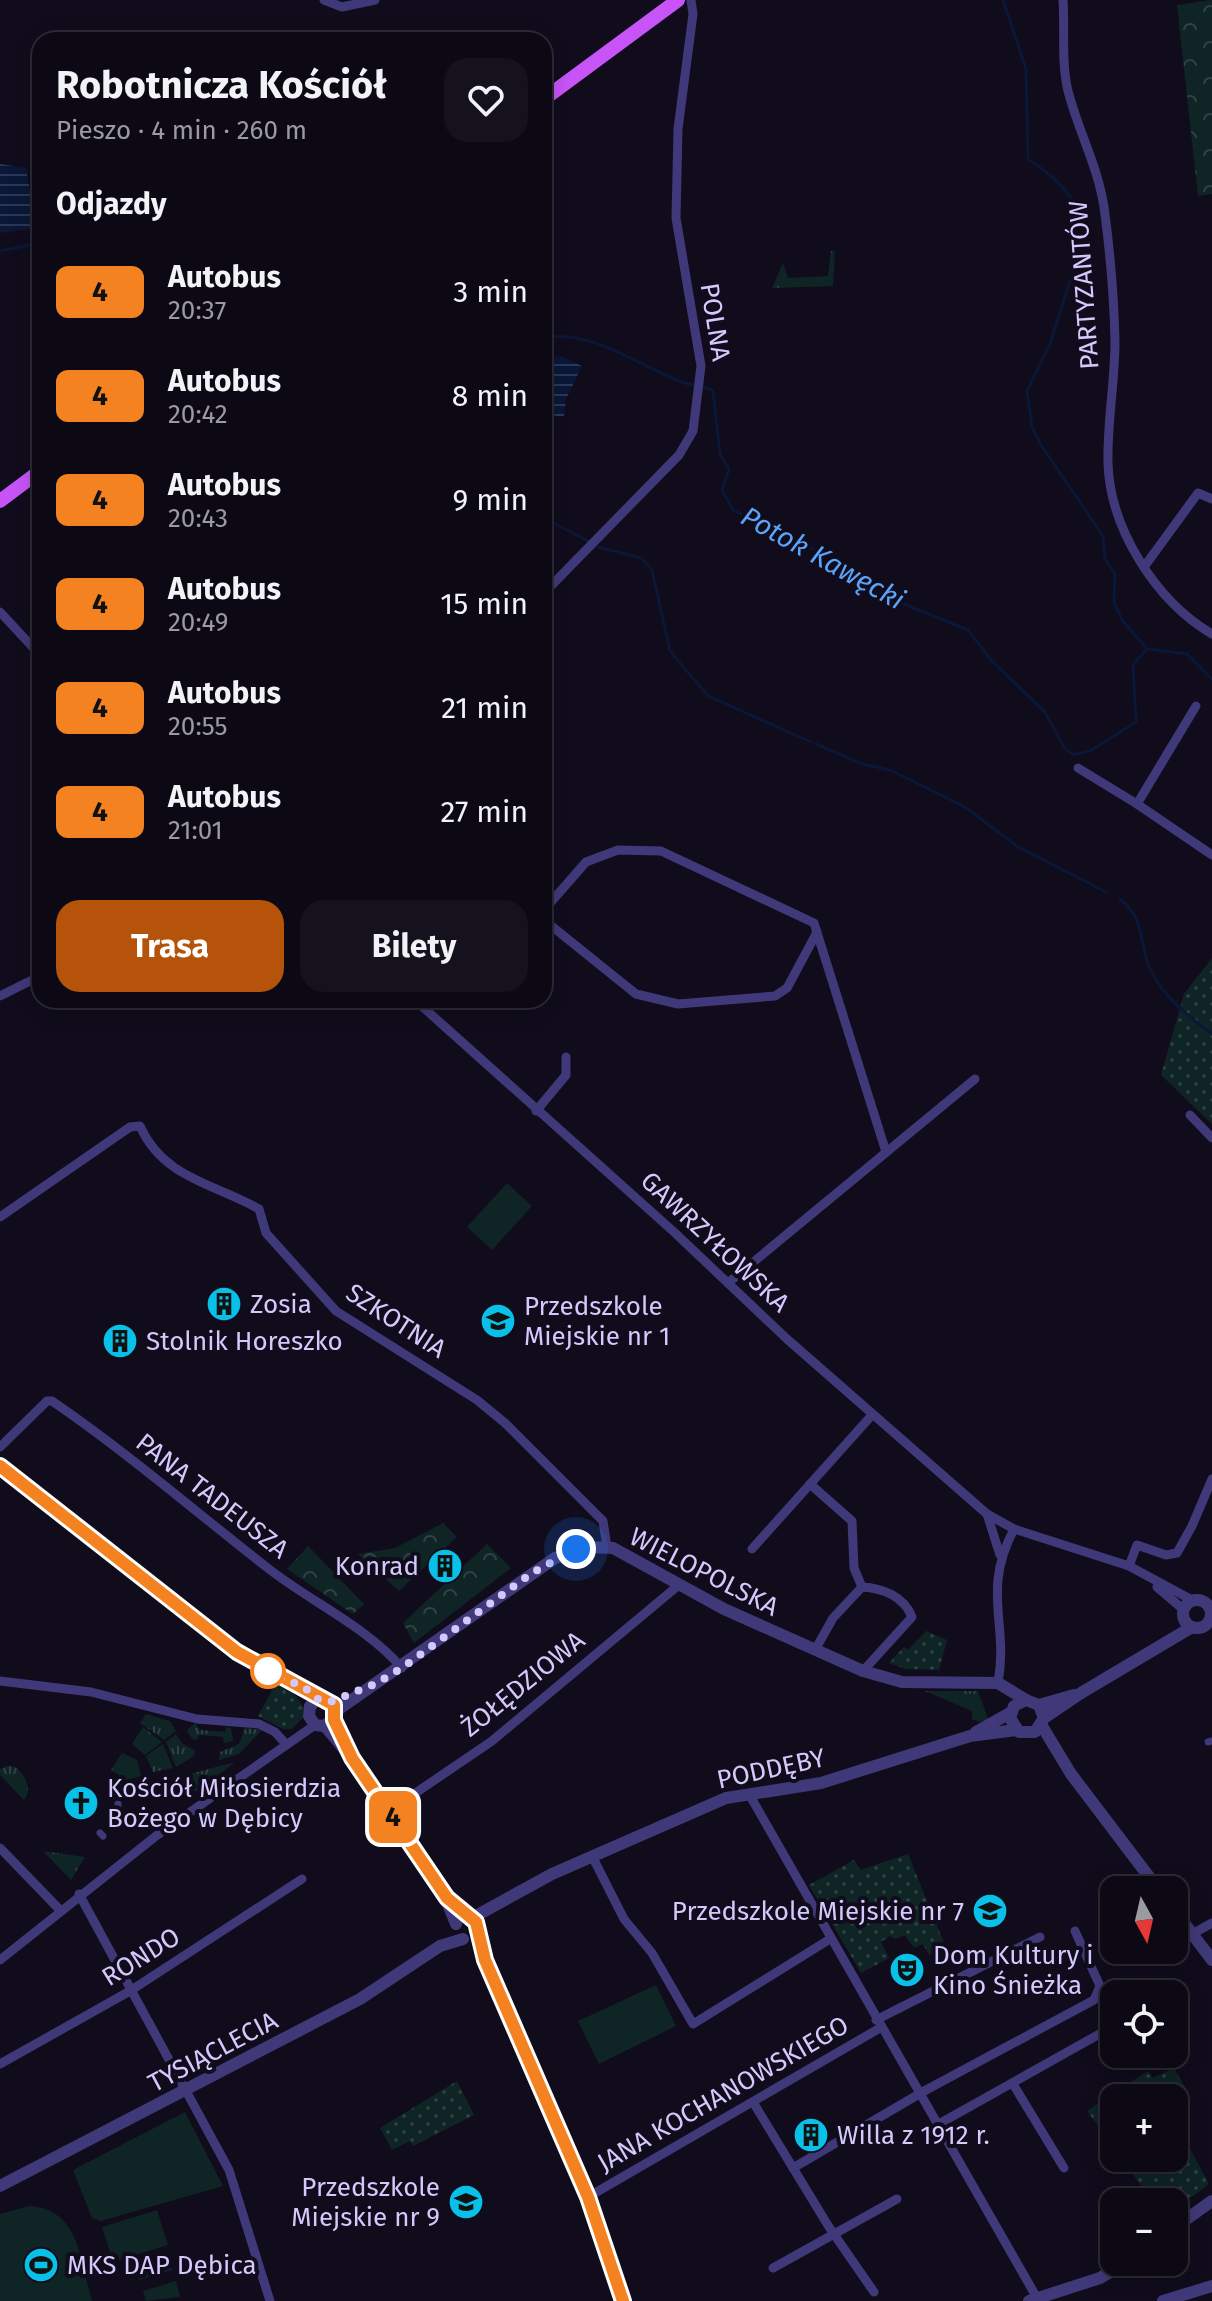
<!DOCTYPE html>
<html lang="pl">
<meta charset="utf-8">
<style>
body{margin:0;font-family:"Fira Sans",sans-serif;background:#15121e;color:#f1f3f6;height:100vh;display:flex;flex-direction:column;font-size:30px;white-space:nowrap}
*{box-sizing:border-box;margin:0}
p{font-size:26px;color:#9a9aa0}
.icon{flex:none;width:44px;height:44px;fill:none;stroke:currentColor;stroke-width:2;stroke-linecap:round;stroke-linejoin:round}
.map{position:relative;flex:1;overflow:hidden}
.drawer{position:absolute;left:32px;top:32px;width:520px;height:976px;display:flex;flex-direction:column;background:#0c0915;border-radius:24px;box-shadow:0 4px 20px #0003,0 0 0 2px #2c2a34}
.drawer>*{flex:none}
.badge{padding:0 16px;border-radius:12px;font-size:28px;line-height:52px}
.needle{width:52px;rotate:172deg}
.controls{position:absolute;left:1100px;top:1876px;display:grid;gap:16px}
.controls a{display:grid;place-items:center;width:88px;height:88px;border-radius:16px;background:#0c0915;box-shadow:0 4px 20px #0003,0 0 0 2px #2c2a34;font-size:40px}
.you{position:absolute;width:40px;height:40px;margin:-20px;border:6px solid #fff;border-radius:50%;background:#1a73e8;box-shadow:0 0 0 12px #1a73e833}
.map>.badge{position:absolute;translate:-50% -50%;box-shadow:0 0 0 4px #fff}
h2{padding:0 24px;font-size:30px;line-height:72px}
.round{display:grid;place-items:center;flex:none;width:84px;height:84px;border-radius:24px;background:#15121e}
.summary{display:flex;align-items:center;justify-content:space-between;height:136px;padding:0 24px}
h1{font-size:38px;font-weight:700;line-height:60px}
.cta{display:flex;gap:16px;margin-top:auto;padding:16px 24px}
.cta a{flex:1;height:92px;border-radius:24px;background:#b45309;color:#fff;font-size:32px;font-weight:700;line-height:92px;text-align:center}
.cta a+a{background:#15121e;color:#f1f3f6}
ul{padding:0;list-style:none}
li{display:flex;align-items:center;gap:24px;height:104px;padding:0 24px}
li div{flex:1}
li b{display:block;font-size:30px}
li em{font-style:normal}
li .badge{min-width:88px;font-weight:700;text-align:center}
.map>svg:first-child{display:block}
.grass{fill:url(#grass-tufts)}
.forest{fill:url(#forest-crowns)}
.park{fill:url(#park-dots)}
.garden{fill:#0f2425}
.water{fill:url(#water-rules)}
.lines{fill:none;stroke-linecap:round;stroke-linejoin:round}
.stream{stroke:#0a1737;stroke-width:3}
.pedestrian{stroke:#403979;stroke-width:7}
.minor{stroke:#403979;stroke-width:9}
.tertiary{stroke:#403979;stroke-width:12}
.primary{stroke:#c854f8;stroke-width:14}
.line-casing{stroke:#fff;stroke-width:18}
.line{stroke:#f58220;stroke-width:12}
.walk{stroke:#d3c9fd;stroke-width:8;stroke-dasharray:0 14.4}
.stop-dot{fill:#fff;stroke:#f58220;stroke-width:4}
.labels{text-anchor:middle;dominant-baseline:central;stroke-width:8;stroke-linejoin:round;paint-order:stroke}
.street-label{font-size:26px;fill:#d3c9fd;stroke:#100c1c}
.poi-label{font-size:26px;fill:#d3c9fd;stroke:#100c1c;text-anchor:start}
.water-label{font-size:28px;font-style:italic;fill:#5ba3f9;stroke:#100c1c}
</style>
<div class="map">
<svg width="1212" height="2301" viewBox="0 0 1212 2301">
<defs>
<pattern id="grass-tufts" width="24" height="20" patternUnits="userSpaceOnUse" patternTransform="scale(2)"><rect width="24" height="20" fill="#0f2425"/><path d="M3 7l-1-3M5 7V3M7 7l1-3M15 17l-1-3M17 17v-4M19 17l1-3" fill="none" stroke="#314246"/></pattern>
<pattern id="forest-crowns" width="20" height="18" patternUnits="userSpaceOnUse" patternTransform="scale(2)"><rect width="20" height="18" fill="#0f2425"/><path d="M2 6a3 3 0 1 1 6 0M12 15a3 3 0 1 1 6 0" fill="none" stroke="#314246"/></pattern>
<pattern id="park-dots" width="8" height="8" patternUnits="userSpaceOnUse" patternTransform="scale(2)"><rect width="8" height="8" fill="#0f2425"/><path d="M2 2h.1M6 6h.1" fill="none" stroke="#314246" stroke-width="1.8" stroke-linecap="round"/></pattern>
<pattern id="water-rules" width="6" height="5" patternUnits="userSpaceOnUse" patternTransform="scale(2)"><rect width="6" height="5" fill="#0a1737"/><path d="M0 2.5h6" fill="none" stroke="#2d3755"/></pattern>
</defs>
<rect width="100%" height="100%" fill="#100c1c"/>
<!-- grass -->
<g class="grass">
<polygon points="831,251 835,251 833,286 772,288 783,263 788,278 828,276"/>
<polygon points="925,1691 978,1691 988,1719 980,1722 972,1719 972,1711"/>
<polygon points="146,1714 170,1721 176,1731 164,1740 140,1723"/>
<polygon points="195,1723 200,1730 225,1732 226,1727 231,1728 233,1741 224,1743 223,1737 199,1735 197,1740 192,1739 187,1730"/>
<polygon points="143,1727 162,1742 145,1755 132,1744"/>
<polygon points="245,1728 262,1730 239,1754 219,1760 220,1752 239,1744"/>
<polygon points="176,1734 182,1743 195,1751 194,1756 176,1767 166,1742"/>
<polygon points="163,1744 173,1768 153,1772 146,1756"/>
<polygon points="122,1753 137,1760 141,1776 121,1782 119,1775 111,1770"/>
<polygon points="235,1762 203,1787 206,1794 182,1787 182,1776"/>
<path d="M7,1766l9,1c9,9 17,21 8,33l-24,-25v-6z"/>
<polygon points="43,1851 85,1857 71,1880"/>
</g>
<!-- forest -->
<g class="forest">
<polygon points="1212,0 1212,194 1198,196 1177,5"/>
<polygon points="443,1523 457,1537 399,1591 358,1554 395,1548"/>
<polygon points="487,1544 511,1568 414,1643 403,1623"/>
<polygon points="308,1546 364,1604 353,1614 287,1569"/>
</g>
<!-- park -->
<g class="park">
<polygon points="1212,958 1212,1124 1161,1075 1184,994"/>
<polygon points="926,1631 947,1640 939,1670 906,1669 889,1663 904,1647 908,1650"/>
<polygon points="276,1683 293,1693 304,1707 303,1718 292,1729 283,1729 258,1716"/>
<polygon points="908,1854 946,1948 929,1955 923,1944 914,1948 905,1935 895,1939 890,1936 881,1942 889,1958 861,1973 809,1885 854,1860 860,1870"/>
<polygon points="1174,2068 1185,2087 1169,2098 1114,2098 1114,2148 1087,2111 1148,2071 1153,2078"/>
<polygon points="457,2081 474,2115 413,2146 410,2141 392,2150 380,2128"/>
<polygon points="1174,2108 1184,2125 1181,2132 1209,2184 1174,2210 1174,2202 1153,2202 1121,2158 1174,2158"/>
</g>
<!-- garden -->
<g class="garden">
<polygon points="507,1183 532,1206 492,1250 467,1227"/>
<polygon points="656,1985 676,2026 599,2064 578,2021"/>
<polygon points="185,2112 223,2186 101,2221 92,2218 73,2170"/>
<path d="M29,2206c51,3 51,54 63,95h-92v-87z"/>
<polygon points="157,2210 168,2245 113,2262 102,2227"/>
<polygon points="168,2255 172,2270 139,2280 135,2265"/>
<polygon points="176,2281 180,2297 146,2301 143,2291"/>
</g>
<!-- water -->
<g class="water">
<polygon points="0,164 26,168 35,219 30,229 0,233"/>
<polygon points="561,356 582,366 566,399 564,417 544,414 544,367 552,357"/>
</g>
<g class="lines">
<!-- stream -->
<g class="stream">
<path d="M1003,0l23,69 2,90c30,20 49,39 61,73l-11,24 -28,88 -23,47 5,36 9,18 62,91 2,23 10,15 -1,28 8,18 25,29"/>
<polyline points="0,251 40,243"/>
<path d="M544,337c50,-7 94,29 138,45 10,4 21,3 31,9l7,63 9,15 -7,21 11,20 114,56 27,26 94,38 23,30 54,52 19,35 9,8 17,-4 46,-29 -3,-57 14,-16 40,5 25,25"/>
<polyline points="544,518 588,541"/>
<polyline points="598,547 641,558 652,570 670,651 708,696 811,742"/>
<polyline points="816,744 862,764 890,770 965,807 1018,847 1106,892"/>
<path d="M1120,899c20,16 20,32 25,55 9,36 39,59 67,80"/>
</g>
<!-- pedestrian -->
<g class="pedestrian">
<polyline points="1208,1742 1212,1741"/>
<polyline points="118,1804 118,1809"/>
<polyline points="100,1833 103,1836"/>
</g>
<!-- minor -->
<g class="minor">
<polyline points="324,0 342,7 375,0"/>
<path d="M1063,0c2,30 -2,61 5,91 10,39 30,76 36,116 6,44 10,90 11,134 0,41 -8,81 -7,122 2,66 48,138 104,171"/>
<polyline points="1144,567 1198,493 1212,499"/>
<polyline points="544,593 679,455 693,431 701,366 676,218 678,129 693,14 691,0"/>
<polyline points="0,612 40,655"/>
<polyline points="1196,706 1137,804 1212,855"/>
<polyline points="1078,768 1137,804"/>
<polyline points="544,910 586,862 618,850 661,851 814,923 886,1152"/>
<polyline points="544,920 636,994 678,1004 775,996 787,988 817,932"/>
<polyline points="0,996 40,976"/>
<polyline points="415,1000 674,1232 787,1339 987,1514 1014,1529 1129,1566 1192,1600"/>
<polyline points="536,1111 566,1075 566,1057"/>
<polyline points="1190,1115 1212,1138"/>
<path d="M0,1217l130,-90 10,-1c23,52 73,57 119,83l7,24 70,78 141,89 28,23 98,98 4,26"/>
<polyline points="728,1283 975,1079"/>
<path d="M0,1447l47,-46h5c76,52 145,112 217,168 42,33 98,58 133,99"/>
<polyline points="810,1484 852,1521 854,1568 862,1587 833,1618 815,1650"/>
<polyline points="987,1514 1000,1555"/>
<polyline points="752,1549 872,1415"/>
<polyline points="1129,1566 1137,1545 1166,1555 1177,1553 1192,1526 1212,1479"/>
<path d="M862,1587c20,1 42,9 50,30l-49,54"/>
<polyline points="1157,1587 1184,1610"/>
<polyline points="0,1681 91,1692 197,1719 259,1724 275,1732 285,1743"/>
<path d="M998,1683c11,-60 -17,-91 16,-154"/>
<polyline points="749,1794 1037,2298"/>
<polyline points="389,1811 492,1741 680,1584"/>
<polyline points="0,1848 59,1909"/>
<polyline points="592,1856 624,1919 652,1953 693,2024 830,1939"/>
<polyline points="79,1894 229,2170 270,2301"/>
<polyline points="1192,1934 1212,1923"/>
<polyline points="0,1960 156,1836 315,1725"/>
<polyline points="876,2020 1040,1937"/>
<polyline points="0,2064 130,1991 302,1879"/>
<polyline points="1013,2084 1064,2168"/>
<polyline points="753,2102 829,2227 874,2292"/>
<polyline points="937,2125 1112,2027"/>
<polyline points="793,2168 926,2090 1094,2000 1100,1986 1075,1931"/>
<polyline points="588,2197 880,2028"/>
<polyline points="773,2268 897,2199"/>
</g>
<!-- tertiary -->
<g class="tertiary">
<polyline points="0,1466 237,1652 318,1699 330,1702 336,1715 325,1726 315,1725 309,1716 310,1706 318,1699"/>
<circle cx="1197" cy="1614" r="14"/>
<polyline points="1039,1705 1074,1695"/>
<polyline points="336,1711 555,1558 586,1547 613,1548 724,1609 863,1671 902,1682 998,1683 1026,1700"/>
<polyline points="1044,1718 1039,1705 1026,1700 1014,1706 1010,1718 1019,1732 1035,1732 1044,1718 1081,1693 1192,1627"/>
<path d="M325,1726c44,52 108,134 131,198"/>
<polyline points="1042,1726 1071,1774 1159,1890"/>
<polyline points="976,1732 1010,1713"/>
<polyline points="447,1898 476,1922 485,1960 580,2178 623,2301"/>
<polyline points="1174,1910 1212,1960"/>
<polyline points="472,1918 552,1874 726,1798 821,1783 970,1736 1016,1730"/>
<polyline points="0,2186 360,1999 440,1946 463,1939"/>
<polyline points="1174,2228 1212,2201"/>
<polyline points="1029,2301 1100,2278 1127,2262"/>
<polyline points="1163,2301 1212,2286"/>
</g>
<!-- primary -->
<g class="primary">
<polyline points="544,99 678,0"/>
<polyline points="0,501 40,471"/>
</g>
</g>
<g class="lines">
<defs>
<polyline id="line" points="0,1466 237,1652 334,1705 334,1720 352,1758 447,1898 476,1922 485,1960 588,2197 623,2301"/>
</defs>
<!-- line casing -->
<use href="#line" class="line-casing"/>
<!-- line -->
<use href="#line" class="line"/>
<!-- walk -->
<polyline class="walk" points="268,1671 305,1688 318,1699 330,1702 375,1684 402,1668 532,1573 576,1549"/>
</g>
<!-- icons -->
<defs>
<symbol id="building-disc" viewBox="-11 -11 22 22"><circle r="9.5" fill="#09c0e9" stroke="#100c1c"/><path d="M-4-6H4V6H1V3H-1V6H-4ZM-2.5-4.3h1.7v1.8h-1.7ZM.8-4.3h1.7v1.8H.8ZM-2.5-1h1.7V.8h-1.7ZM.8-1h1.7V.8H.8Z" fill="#111"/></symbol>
<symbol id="school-disc" viewBox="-11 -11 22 22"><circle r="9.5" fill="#09c0e9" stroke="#100c1c"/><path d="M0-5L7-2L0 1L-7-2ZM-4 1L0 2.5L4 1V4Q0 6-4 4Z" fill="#111"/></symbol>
<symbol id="church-disc" viewBox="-11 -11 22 22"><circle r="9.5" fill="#09c0e9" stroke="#100c1c"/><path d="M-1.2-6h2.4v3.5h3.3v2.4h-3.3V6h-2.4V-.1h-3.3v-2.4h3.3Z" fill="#111"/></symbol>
<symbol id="theatre-disc" viewBox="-11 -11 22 22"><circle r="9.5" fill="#09c0e9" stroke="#100c1c"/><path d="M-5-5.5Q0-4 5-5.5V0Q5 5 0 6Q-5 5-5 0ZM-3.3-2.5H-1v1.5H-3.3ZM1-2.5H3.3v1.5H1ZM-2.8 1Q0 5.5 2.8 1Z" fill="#111"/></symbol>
<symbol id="stadium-disc" viewBox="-11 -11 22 22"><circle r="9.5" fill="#09c0e9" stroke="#100c1c"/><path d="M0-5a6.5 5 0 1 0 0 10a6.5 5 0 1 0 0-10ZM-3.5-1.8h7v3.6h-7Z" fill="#111"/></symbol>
</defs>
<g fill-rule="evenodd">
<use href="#building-disc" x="204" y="1284" width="40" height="40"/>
<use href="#school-disc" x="478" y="1301" width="40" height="40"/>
<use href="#building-disc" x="100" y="1321" width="40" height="40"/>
<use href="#building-disc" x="425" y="1546" width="40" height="40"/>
<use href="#church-disc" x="61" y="1783" width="40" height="40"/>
<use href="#school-disc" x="970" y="1891" width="40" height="40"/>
<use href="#theatre-disc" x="887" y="1950" width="40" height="40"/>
<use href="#building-disc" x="791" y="2115" width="40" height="40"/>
<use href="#school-disc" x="446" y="2182" width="40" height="40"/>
<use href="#stadium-disc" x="21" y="2245" width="40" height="40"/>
</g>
<!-- markers -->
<circle class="stop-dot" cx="268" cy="1671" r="16"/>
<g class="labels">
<!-- street labels -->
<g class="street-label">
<text transform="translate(1084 285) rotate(-94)">PARTYZANTÓW</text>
<text transform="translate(715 322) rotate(81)">POLNA</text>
<text transform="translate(715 1242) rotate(43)">GAWRZYŁOWSKA</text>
<text transform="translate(396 1321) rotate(33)">SZKOTNIA</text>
<text transform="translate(212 1496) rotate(38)">PANA TADEUSZA</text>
<text transform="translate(704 1572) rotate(27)">WIELOPOLSKA</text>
<text transform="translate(523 1684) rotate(-39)">ŻOŁĘDZIOWA</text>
<text transform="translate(771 1769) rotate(-12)">PODDĘBY</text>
<text transform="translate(141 1957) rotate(-32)">RONDO</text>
<text transform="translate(213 2052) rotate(-28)">TYSIĄCLECIA</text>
<text transform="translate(723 2094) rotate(-30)">JANA KOCHANOWSKIEGO</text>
</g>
<!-- poi labels -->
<g class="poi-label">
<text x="250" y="1304">Zosia</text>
<text x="524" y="1306">Przedszkole<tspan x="524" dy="30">Miejskie nr 1</tspan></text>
<text x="146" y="1341">Stolnik Horeszko</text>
<text x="419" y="1566" text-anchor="end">Konrad</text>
<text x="107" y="1788">Kościół Miłosierdzia<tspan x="107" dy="30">Bożego w Dębicy</tspan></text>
<text x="964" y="1911" text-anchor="end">Przedszkole Miejskie nr 7</text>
<text x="933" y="1955">Dom Kultury i<tspan x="933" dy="30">Kino Śnieżka</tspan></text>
<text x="837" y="2135">Willa z 1912 r.</text>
<text x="440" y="2187" text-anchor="end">Przedszkole<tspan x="440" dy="30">Miejskie nr 9</tspan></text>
<text x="67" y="2265">MKS DAP Dębica</text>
</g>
<!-- water labels -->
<g class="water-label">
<text transform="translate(823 558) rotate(29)">Potok Kawęcki</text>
</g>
</g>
</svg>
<div class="controls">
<a><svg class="needle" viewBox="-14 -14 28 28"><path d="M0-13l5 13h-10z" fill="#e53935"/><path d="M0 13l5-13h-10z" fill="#9a9aa0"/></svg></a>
<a><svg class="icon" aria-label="locate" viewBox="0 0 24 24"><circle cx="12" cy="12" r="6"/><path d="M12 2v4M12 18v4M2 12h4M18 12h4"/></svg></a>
<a>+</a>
<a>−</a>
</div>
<div class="you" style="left:576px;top:1549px"></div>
<b class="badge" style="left:393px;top:1817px;background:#f58220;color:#111">4</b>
<section class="drawer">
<div class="summary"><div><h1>Robotnicza Kościół</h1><p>Pieszo · 4 min · 260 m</p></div><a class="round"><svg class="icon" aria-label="heart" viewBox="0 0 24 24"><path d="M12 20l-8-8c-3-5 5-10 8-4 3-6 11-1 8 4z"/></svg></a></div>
<h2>Odjazdy</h2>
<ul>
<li><span class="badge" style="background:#f58220;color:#111">4</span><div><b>Autobus</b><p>20:37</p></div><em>3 min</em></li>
<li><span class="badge" style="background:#f58220;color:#111">4</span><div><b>Autobus</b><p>20:42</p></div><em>8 min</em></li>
<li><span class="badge" style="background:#f58220;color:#111">4</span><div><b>Autobus</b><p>20:43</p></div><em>9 min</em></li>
<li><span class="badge" style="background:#f58220;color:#111">4</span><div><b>Autobus</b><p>20:49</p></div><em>15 min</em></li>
<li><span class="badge" style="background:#f58220;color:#111">4</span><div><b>Autobus</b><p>20:55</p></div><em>21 min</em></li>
<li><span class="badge" style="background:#f58220;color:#111">4</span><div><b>Autobus</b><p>21:01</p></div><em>27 min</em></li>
</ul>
<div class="cta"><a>Trasa</a><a>Bilety</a></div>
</section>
</div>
